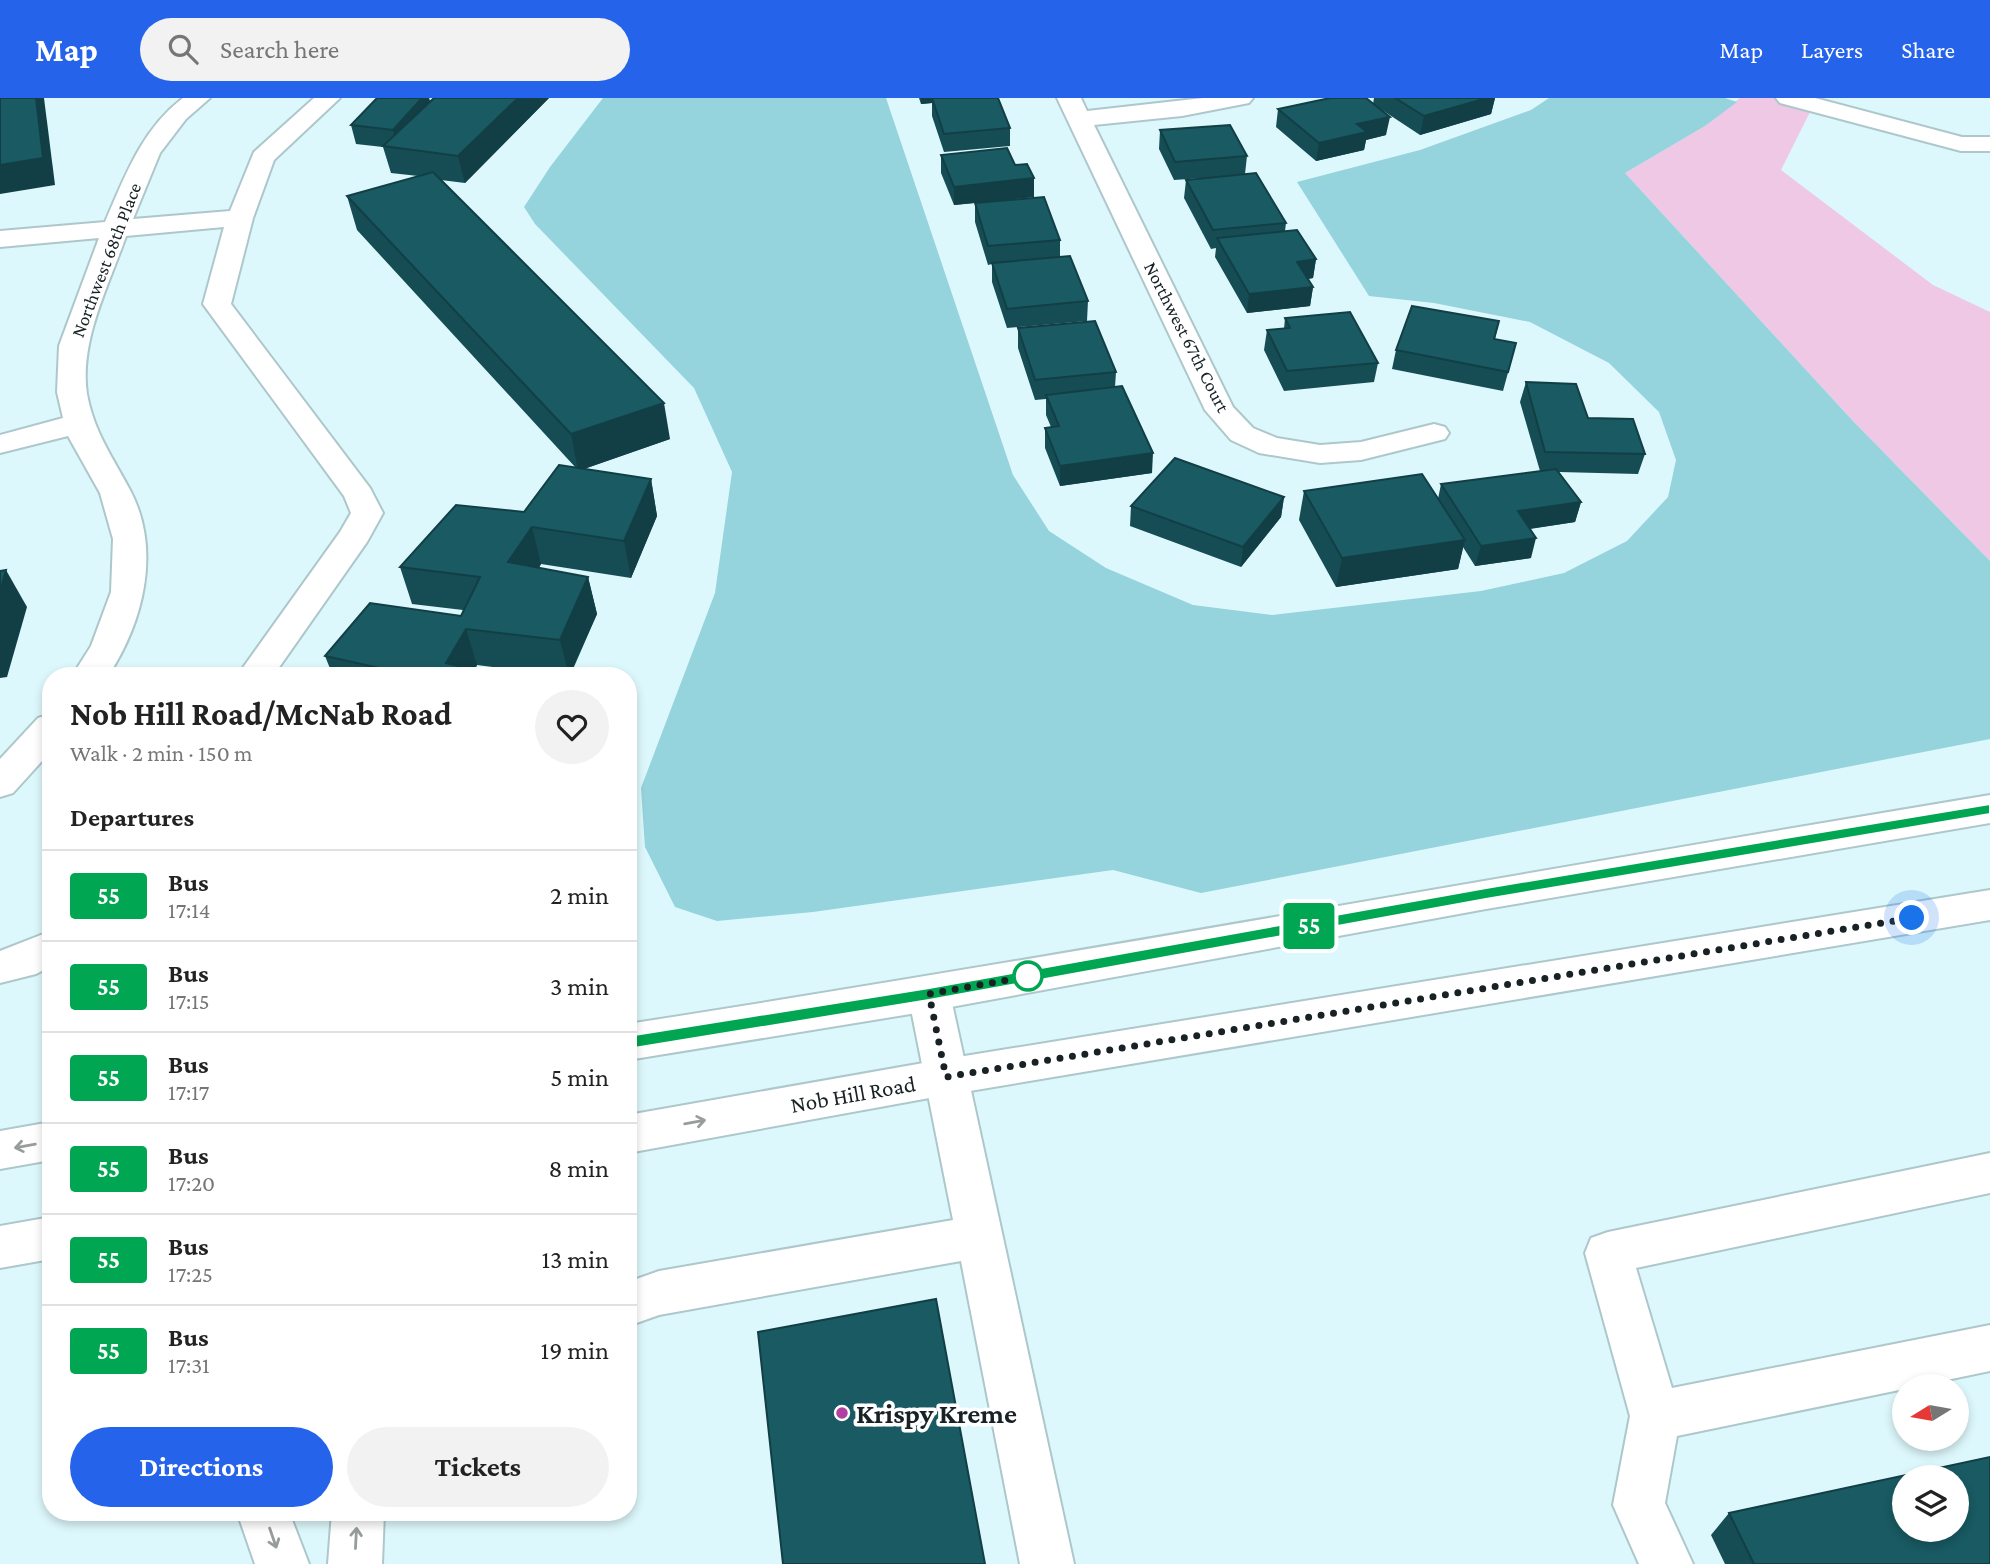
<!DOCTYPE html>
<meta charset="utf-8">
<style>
body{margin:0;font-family:"Crimson Pro",serif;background:#f2f2f2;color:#222;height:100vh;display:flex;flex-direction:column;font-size:26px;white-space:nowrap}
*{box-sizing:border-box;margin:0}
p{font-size:23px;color:#767676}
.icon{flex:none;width:38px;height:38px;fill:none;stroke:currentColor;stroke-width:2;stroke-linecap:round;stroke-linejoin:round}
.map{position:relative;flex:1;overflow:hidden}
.drawer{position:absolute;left:42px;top:569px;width:595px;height:854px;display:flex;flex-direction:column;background:#fff;border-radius:28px;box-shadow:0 4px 10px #0003}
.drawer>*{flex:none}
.badge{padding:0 14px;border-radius:5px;font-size:24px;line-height:46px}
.needle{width:46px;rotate:259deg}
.buttons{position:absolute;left:1892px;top:1276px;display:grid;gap:14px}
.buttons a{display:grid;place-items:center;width:77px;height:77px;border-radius:50%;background:#fff;box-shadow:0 4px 10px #0003;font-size:35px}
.you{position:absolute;width:35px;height:35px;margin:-18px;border:5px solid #fff;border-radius:50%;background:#1a73e8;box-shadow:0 0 0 10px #1a73e833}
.map>.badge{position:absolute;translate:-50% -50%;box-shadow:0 0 0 4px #fff}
h2{padding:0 28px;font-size:26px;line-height:63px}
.round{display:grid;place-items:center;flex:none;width:74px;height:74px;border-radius:37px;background:#f2f2f2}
.summary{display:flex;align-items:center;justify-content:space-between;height:119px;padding:0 28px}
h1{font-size:33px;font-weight:700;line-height:52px}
.primary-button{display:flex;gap:14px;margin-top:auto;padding:14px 28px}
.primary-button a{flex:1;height:80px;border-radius:42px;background:#2563eb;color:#fff;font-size:28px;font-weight:700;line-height:80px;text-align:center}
.primary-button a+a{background:#f2f2f2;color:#222}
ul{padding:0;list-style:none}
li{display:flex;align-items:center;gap:21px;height:91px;padding:0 28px;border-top:2px solid #e0e0e0}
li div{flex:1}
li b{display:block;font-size:26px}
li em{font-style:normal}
li .badge{min-width:77px;font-weight:700;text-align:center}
header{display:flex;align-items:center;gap:42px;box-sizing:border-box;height:98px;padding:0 35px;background:#2563eb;color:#fff}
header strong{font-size:33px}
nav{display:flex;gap:38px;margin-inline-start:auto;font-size:24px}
.search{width:490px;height:63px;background:#f2f2f2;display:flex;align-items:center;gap:18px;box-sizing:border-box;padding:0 24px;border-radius:38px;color:#767676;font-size:26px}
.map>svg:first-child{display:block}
.green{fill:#eec8e5}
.water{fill:#95d3dd}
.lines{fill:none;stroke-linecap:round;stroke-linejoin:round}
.minor-casing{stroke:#adc7cb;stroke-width:4}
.major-casing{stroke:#adc7cb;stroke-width:4}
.minor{fill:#fff;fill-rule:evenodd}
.major{fill:#fff;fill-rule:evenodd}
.wall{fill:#164d55}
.shaded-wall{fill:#123f45}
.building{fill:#195a63;stroke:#123f45;stroke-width:2;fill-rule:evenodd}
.oneway{stroke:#979c9c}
.line{fill:#00a651;stroke:#fff;stroke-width:2}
.walk{stroke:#182224;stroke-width:7;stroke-dasharray:0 12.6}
.stop-dot{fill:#fff;stroke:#00a651;stroke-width:3.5}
.poi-dot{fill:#b0419e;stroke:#fff;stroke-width:2.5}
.labels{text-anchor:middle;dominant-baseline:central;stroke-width:7;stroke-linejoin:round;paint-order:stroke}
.far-street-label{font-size:19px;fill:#182224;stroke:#fff}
.street-label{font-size:23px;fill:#182224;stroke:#fff}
.near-poi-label{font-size:28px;font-weight:bold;fill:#182224;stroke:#fff;text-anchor:start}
</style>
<header>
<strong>Map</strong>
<div class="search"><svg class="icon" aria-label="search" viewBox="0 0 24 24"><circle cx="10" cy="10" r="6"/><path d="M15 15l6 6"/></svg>Search here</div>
<nav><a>Map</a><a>Layers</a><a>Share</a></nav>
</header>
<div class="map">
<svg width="1990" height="1466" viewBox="0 0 1990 1466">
<rect width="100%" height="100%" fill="#ddf8fc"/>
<!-- green -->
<polygon class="green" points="1740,0 1817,0 1781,72 1933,187 1990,214 1990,463 1852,322 1625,75 1705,28"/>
<!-- water -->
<polygon class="water" points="603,0 886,0 1013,377 1049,433 1106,470 1193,507 1272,517 1481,493 1564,475 1627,443 1668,399 1676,362 1659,314 1609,265 1530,224 1434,205 1369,198 1297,84 1420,52 1531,12 1549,0 1725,0 1737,4 1705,28 1625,75 1852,322 1990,463 1990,641 1201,795 1113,772 813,814 717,823 675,809 645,749 641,690 715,495 732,374 694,290 535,126 524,109 550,69"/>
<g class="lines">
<defs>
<g id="minor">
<path d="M183,0h27l-24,21 -26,34 -27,66 97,-8 24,-59 60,-54h26l-66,62 -21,58 -22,86 139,184 13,25 -16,29 -94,134h-36l103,-144 11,-19 -7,-17 -141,-192 21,-77 -98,9c-17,49 -47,105 -39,158 7,38 25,62 43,96 32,60 13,133 -22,186h-36l19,-30 20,-54 2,-53 -13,-46 -32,-57 -68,17v-18l63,-17 -6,-26 2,-46 40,-108 -99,9v-16l105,-9c20,-46 37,-93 78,-124z"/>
<polygon points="1057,0 1081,0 1087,13 1203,0 1253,0 1249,5 1182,18 1094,27 1233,309 1253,330 1277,340 1320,347 1361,344 1434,326 1445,329 1449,335 1445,341 1361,362 1320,365 1259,355 1231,342 1205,312"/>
<polygon points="1776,0 1815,0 1962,39 1990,39 1990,53 1961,53 1780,5"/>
<polygon points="51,616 51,653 13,695 0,699 0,661 38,620"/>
<polygon points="51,833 51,868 36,876 0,885 0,853"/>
<polygon points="929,879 944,884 950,896 1074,1466 1020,1466 961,1163 659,1217 628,1228 628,1184 659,1173 953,1122 908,896 914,884"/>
<polygon points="1990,1055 1990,1095 1636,1170 1672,1290 1990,1227 1990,1273 1918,1288 1904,1288 1904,1291 1677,1338 1665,1405 1693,1466 1639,1466 1613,1407 1630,1318 1585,1155 1591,1140 1608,1134"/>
<polygon points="237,1414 289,1414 309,1466 255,1466"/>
<polygon points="332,1414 384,1414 382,1466 328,1466"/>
</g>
<g id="major">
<path d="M1990,697v28l-504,86 -557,102 -301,49v-36c455,-71 908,-154 1362,-229z"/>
<polygon points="1990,792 1990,822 946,997 628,1055 628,1017 946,961"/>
<polygon points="51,1024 51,1062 0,1071 0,1033"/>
<polygon points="51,1119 51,1161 0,1170 0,1128"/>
</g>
</defs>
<!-- minor casing -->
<use href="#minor" class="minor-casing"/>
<!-- major casing -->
<use href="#major" class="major-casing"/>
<!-- minor -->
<use href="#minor" class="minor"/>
<!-- major -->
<use href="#major" class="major"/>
</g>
<!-- wall -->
<g class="wall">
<polygon points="377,0 429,0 430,4 549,0 465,85 441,82 670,341 584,371 651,381 657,418 631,480 541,466 539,470 588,479 597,516 570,578 561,578 477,567 475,572 500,578 333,578 325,558 461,518 463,512 412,506 400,469 524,414 576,370 357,132 347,98 418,78 391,75 383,49 356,46 351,27"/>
<polygon points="919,0 998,0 1010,30 1010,48 944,54 932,18 932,5 921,6"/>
<polygon points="1374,0 1495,0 1491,16 1420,37 1373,6 1386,37 1366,42 1364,52 1316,63 1276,29 1278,11 1373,6"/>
<polygon points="1160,32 1247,58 1245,76 1286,125 1285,133 1316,161 1313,180 1308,181 1313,189 1310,208 1247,215 1215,159 1216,150 1211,151 1184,100 1186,82 1218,79 1174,82 1159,51"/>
<polygon points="941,57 1015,67 1034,80 1034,99 978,105 1060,142 1060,159 1088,203 1087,223 1007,230 992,184 992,166 988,167 975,124 975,105 954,107 941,75"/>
<polygon points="1285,220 1378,265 1374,284 1284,293 1264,252 1267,232 1284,231"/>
<polygon points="1499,223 1495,241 1516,245 1503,293 1392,271 1396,252"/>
<polygon points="1018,230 1116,274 1115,289 1152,375 1060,388 1045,350 1045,330 1051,329 1046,317 1046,301 1035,302 1018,250"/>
<polygon points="1526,284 1588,320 1645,356 1638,376 1559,374 1581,404 1575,424 1530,431 1531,460 1475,468 1463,449 1458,471 1336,489 1299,422 1304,393 1438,401 1441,386 1540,373 1520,304"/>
<polygon points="1284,399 1281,419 1241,469 1130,428 1131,408"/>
<polygon points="1729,1415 1990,1466 1725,1466 1711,1437"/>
</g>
<!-- shaded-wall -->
<g class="shaded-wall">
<polygon points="36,0 44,0 55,87 0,96 0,67"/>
<polygon points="422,0 429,0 432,12 398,50 393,32"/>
<polygon points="518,0 549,0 465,85 458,58"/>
<polygon points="921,0 932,0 932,5 921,6"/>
<polygon points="1487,0 1495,0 1491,16 1420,37 1424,18"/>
<polygon points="1390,19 1386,37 1366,42 1364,52 1316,63 1319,45 1357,26"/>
<polygon points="1034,80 1034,99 954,107 954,89"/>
<polygon points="1316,161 1313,180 1295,183 1297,164"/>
<polygon points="1313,189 1310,208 1247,215 1249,196"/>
<polygon points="664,305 670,341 578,373 571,336"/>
<polygon points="1153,355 1152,375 1060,388 1060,368"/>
<polygon points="651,381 657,418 631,480 624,443"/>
<polygon points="1284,399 1281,419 1241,469 1243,449"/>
<polygon points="1581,404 1575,424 1513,433 1518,413"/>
<polygon points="532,429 541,466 518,500 508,464"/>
<polygon points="1536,440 1531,460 1475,468 1481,448"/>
<polygon points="1465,442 1458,471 1336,489 1342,460"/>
<polygon points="6,472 27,509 7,579 0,580 0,494"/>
<polygon points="588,479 597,516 569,578 560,542"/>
<polygon points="466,531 477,567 471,578 446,565"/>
</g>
<!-- building -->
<g class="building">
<polygon points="0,0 36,0 43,60 0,67"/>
<polygon points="377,0 422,0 393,32 351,27"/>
<polygon points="434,0 518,0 458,58 383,48"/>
<polygon points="932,0 998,0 1010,30 944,36"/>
<polygon points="1330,0 1366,0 1390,19 1357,26 1367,34 1319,45 1278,11"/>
<polygon points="1395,0 1487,0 1424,18"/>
<polygon points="1230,27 1247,58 1175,64 1160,32"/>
<polygon points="1007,50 1015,67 1027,66 1034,80 954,89 941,57"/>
<polygon points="433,74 664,305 571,336 347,98"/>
<polygon points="1256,75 1286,125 1213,132 1186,82"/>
<polygon points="1044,99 1060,142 988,148 975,105"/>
<polygon points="1297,132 1316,161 1297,164 1313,189 1249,196 1217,140"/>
<polygon points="1070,158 1088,203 1007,211 992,165"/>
<polygon points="1412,208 1499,223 1494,241 1516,245 1508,274 1396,252"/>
<polygon points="1350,214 1378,265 1287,273 1267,232 1290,230 1285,220"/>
<polygon points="1095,223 1116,274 1035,282 1018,230"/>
<polygon points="1526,284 1576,286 1588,320 1633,321 1645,356 1545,354"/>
<polygon points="1122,288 1153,355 1060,368 1045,330 1059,328 1046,297"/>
<polygon points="1175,360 1284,399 1243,449 1131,408"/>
<polygon points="559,367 651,381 624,443 532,429 508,464 588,479 560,542 466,531 446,565 500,578 415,578 325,558 370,505 461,518 480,479 400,469 456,407 524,414"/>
<polygon points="1556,371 1581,404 1518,413 1536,440 1481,448 1441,386"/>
<polygon points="1422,376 1465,442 1342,460 1304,393"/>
<polygon points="6,472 0,494 0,473"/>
<polygon points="936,1201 985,1466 783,1466 758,1234"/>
<path d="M1990,1359v107h-236l-25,-51zM1904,1379h52v53h-52z"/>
</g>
<!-- one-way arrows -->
<defs><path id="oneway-shaft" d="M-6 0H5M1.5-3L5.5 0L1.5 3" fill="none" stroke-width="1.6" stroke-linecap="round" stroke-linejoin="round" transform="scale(1.75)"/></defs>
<g class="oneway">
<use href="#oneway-shaft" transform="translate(695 1024) rotate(-10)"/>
<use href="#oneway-shaft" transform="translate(25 1048) rotate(170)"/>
<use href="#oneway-shaft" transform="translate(273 1440) rotate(71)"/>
<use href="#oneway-shaft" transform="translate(356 1440) rotate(-87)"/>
</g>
<!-- line -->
<polygon class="line" points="1990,706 1990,716 1486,801 929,902 628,951 621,944 628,938 929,890 1486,790"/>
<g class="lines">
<!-- walk -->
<polyline class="walk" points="1028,878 1035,877 929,896 946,979 1912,820"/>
</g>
<!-- markers -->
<circle class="stop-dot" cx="1028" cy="878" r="14"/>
<circle class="poi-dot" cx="842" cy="1315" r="7"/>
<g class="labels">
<!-- far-street labels -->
<g class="far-street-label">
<text transform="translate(106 162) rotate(-69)">Northwest 68th Place</text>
<text transform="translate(1187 239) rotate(63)">Northwest 67th Court</text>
</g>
<!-- street labels -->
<g class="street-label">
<text transform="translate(853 996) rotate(-10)">Nob Hill Road</text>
</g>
<!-- near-poi labels -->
<g class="near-poi-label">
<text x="856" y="1315">Krispy Kreme</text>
</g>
</g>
</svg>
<div class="buttons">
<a><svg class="needle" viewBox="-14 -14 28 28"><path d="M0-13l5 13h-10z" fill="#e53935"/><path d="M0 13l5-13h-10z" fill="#767676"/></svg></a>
<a><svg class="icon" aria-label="layers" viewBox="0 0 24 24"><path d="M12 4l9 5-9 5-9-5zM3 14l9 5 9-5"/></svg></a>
</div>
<div class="you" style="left:1912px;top:820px"></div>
<b class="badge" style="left:1309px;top:828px;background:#00a651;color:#fff">55</b>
<section class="drawer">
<div class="summary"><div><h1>Nob Hill Road/McNab Road</h1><p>Walk · 2 min · 150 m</p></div><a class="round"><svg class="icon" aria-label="heart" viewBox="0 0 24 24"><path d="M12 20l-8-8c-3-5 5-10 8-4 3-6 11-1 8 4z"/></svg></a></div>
<h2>Departures</h2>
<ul>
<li><span class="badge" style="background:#00a651;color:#fff">55</span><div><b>Bus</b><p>17:14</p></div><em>2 min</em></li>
<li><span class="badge" style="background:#00a651;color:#fff">55</span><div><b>Bus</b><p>17:15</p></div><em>3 min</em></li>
<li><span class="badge" style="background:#00a651;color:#fff">55</span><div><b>Bus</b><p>17:17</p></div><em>5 min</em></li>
<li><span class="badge" style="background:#00a651;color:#fff">55</span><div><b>Bus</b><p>17:20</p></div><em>8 min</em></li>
<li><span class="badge" style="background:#00a651;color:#fff">55</span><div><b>Bus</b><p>17:25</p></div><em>13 min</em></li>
<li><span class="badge" style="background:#00a651;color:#fff">55</span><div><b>Bus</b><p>17:31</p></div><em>19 min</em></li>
</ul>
<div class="primary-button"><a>Directions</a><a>Tickets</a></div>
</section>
</div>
